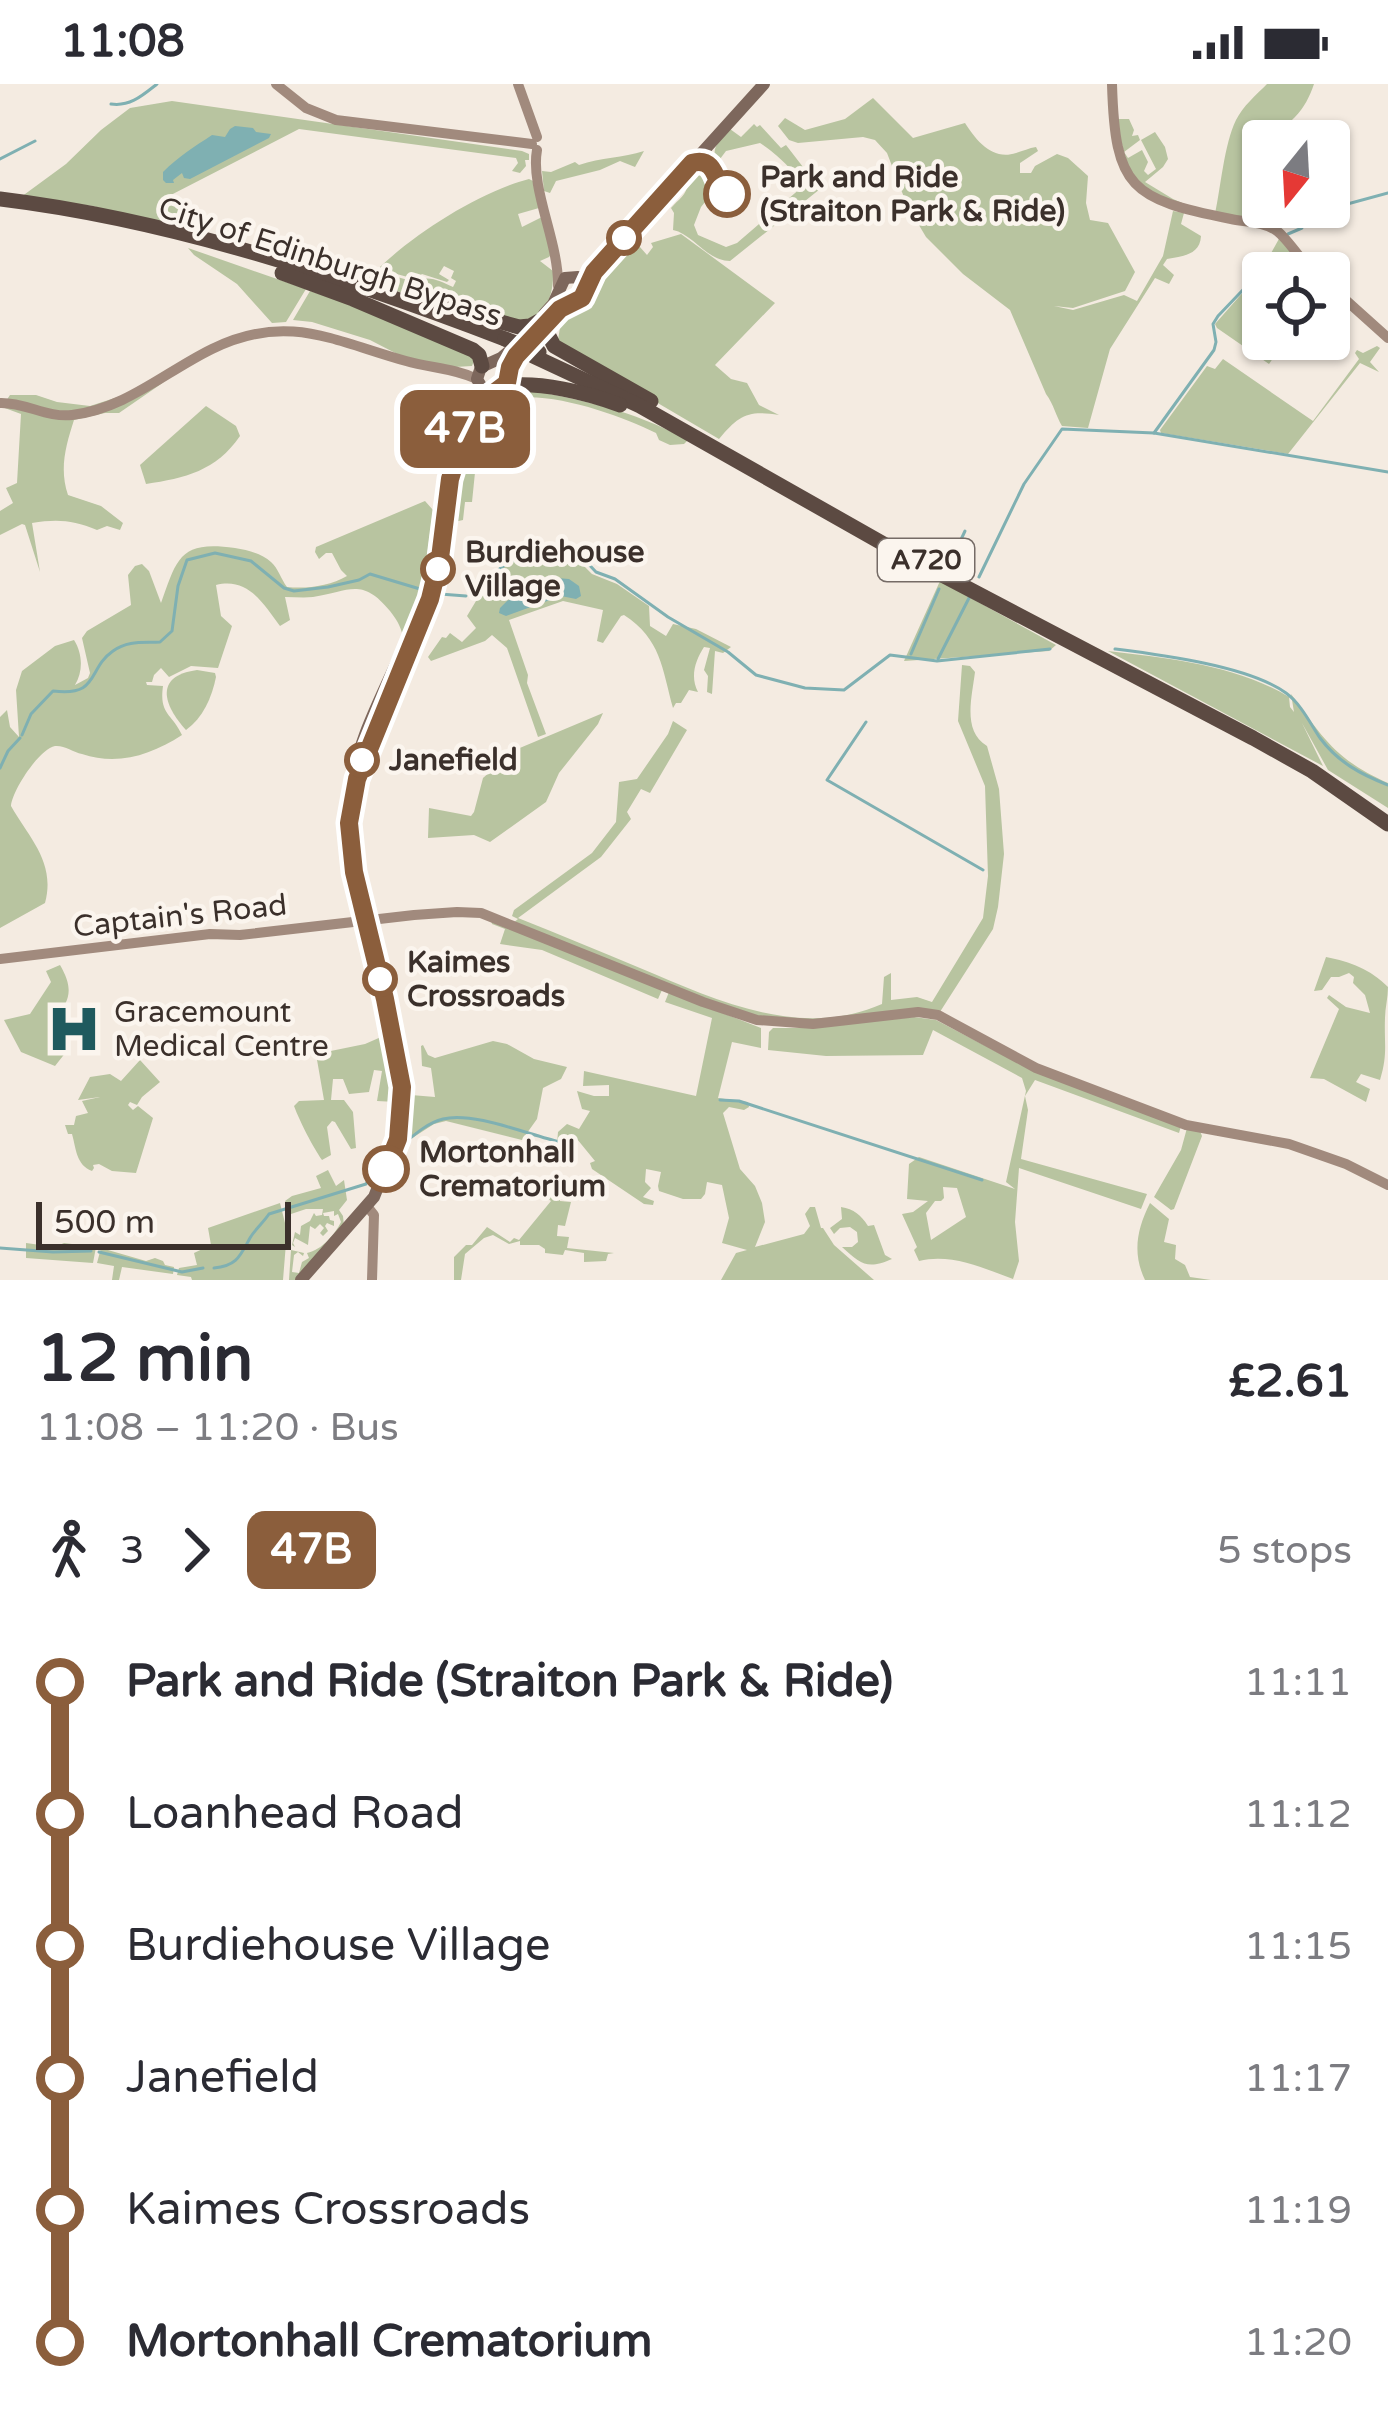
<!DOCTYPE html>
<meta charset="utf-8">
<style>
body{margin:0;font-family:"Varela Round",sans-serif;background:#f7f7f7;color:#2b2b33;height:100vh;display:flex;flex-direction:column;font-size:45px;white-space:nowrap}
*{box-sizing:border-box;margin:0}
p{font-size:39px;color:#7c7c81}
.icon{flex:none;width:66px;height:66px;fill:none;stroke:currentColor;stroke-width:2;stroke-linecap:round;stroke-linejoin:round}
.map{position:relative;height:1196px;overflow:hidden}
.drawer{display:flex;flex-direction:column;background:#fff;flex:1}
.drawer>*{flex:none}
.badge{padding:0 24px;border-radius:18px;font-size:42px;line-height:78px}
.needle{width:78px;rotate:198deg}
.controls{position:absolute;left:1242px;top:36px;display:grid;gap:24px}
.controls a{display:grid;place-items:center;width:108px;height:108px;border-radius:12px;background:#fff;box-shadow:0 3px 9px #0004;font-size:60px}
.scale{position:absolute;left:36px;bottom:30px;width:255px;box-sizing:border-box;padding-left:12px;border:6px solid #3b302b;border-top:0;font-size:33px;line-height:42px;white-space:nowrap;color:#3b302b;-webkit-text-stroke:9px #fbf5ee;paint-order:stroke}
.map>.badge{position:absolute;translate:-50% -50%;box-shadow:0 0 0 6px #fff}
.legs{display:flex;align-items:center;gap:18px;height:132px;padding:0 36px;font-size:39px}
.legs p{margin-inline-start:auto}
.headline{display:flex;align-items:center;justify-content:space-between;height:204px;padding:0 36px}
h1{font-size:66px;font-weight:800;line-height:90px}
ul{padding:0 36px;list-style:none}
li{display:flex;align-items:center;gap:42px;height:132px;font-size:45px}
li i{display:grid;place-items:center;width:18px;height:100%;margin:0 15px;background:currentColor}
li i::after{content:'';width:30px;height:30px;margin:-15px;border:9px solid;border-radius:50%;background:#fff}
li p{margin-inline-start:auto}
li:first-child i{background:linear-gradient(#0000 50%,currentColor 0)}
li:last-child i{background:linear-gradient(currentColor 50%,#0000 0)}
.status{display:flex;justify-content:space-between;align-items:center;height:84px;padding:0 60px;background:#fff;direction:ltr}
.status svg{height:33px;fill:currentColor}
.map>svg:first-child{display:block}
.green{fill:#b8c4a0;fill-rule:evenodd}
.water{fill:#7fb0b2}
.lines{fill:none;stroke-linecap:round;stroke-linejoin:round}
.stream{stroke:#7fb0b2;stroke-width:3}
.secondary{stroke:#a18a7d;stroke-width:10}
.primary{stroke:#7d675c;stroke-width:12}
.highway{stroke:#5c4a42;stroke-width:15}
.highway-bridge{stroke:#5c4a42;stroke-width:15}
.line-1-casing{stroke:#fff;stroke-width:27}
.line-1{stroke:#8b5e3c;stroke-width:18}
.stop-1-dot{fill:#fff;stroke:#8b5e3c;stroke-width:6}
.labels{text-anchor:middle;dominant-baseline:central;stroke-width:9;stroke-linejoin:round;paint-order:stroke}
.shield{fill:#fbf5ee;stroke:#756b66;stroke-width:3}
.shield-label{font-size:27px;font-weight:bold;fill:#3b302b}
.stop-label{font-size:30px;font-weight:bold;fill:#3b302b;stroke:#fbf5ee;text-anchor:start}
.street-label{font-size:30px;fill:#3b302b;stroke:#fbf5ee}
.poi-label{font-size:30px;fill:#3b302b;stroke:#fbf5ee;text-anchor:start}
</style>
<div class="status"><b>11:08</b><svg viewBox="0 0 49 12"><path d="M0 12V9h3v3zM5 12V6h3v6zM10 12V3h3v9zM15 12V0h3v12zM26 1h20v11H26zM47 4h2v5h-2z"/></svg></div>
<div class="map">
<svg width="1388" height="1196" viewBox="0 0 1388 1196">
<rect width="100%" height="100%" fill="#f4ebe1"/>
<!-- green -->
<g class="green">
<path d="M1267,0h47c-4,12 -10,24 -19,33 -13,14 -34,17 -42,37 -7,19 0,48 1,67l-39,-7c6,-28 9,-69 21,-94 7,-14 20,-25 31,-36z"/>
<path d="M873,14l40,40 52,-15c11,17 27,38 51,30 7,-2 13,-5 20,-6l2,4 -18,12v10h11l4,-7 22,-12 11,4 20,18 -2,27 4,17 18,3 27,49 -10,19 -52,17 -19,-2 19,4 51,-15 13,6 26,-45 10,-45 11,2 -3,11 20,12c-1,19 -18,20 -34,23l-4,6 11,10 -5,9 -14,-6 -45,71 -22,79 -26,-2c-6,-10 -8,-21 -16,-32l-36,-84 -47,-36 -37,-37 -19,-32 -20,-52 -12,-13 -12,-3 -65,6 -9,-3 -11,-14 7,-8 20,12 40,-11z"/>
<polygon points="172,17 522,67 529,70 529,76 525,76 526,82 520,89 512,87 518,79 516,74 299,45 167,113 182,125 179,147 93,122 21,113 66,80 101,46 130,24"/>
<path d="M1116,35h13l5,11 -2,6 6,-1 2,5 -16,12 4,6 14,-8 6,12 -4,9 4,4 8,-6 -15,-29 14,-8 10,15 3,12 -5,8 -18,15 28,17 21,9c-64,-22 -63,-24 -78,-89z"/>
<path d="M754,40l3,3 3,-2 21,23 5,-3 34,44 -90,72c-23,0 -37,-27 -57,-31l1,-17 -3,-5c9,-10 20,-16 15,-30l9,-10h8l10,24 -12,15 -7,18 4,10 28,12 11,-4 65,-56c-5,-15 -28,-35 -42,-44l-34,8 -6,8v7c-12,-18 -2,-22 10,-37l11,8z"/>
<path d="M644,67l-9,16 -15,-6 -20,9 -44,11 -6,12 -6,-2 -2,-20 9,1 24,-10 4,3c22,-8 44,-7 65,-14z"/>
<path d="M529,95l4,2 6,27 -21,6 4,13 20,-10 10,36 -3,4 -9,4 13,10c1,31 -10,46 -40,53l-152,-43 -117,-38 82,23c18,-1 30,12 47,11l3,-6 39,11c13,-8 25,-1 38,5l3,-6 -5,-3 3,-7 -10,-5 -5,8 10,6 -2,2 -25,-8 -7,5 -33,-9 -2,-3c37,-35 100,-75 149,-88z"/>
<path d="M681,150l94,69 -60,62 16,14 16,4 12,22 20,10c-31,-5 -40,0 -60,24l-155,-91 -6,-8 4,-25 25,-13 5,-8 2,-18 38,-38 15,17 6,-8 -2,-4z"/>
<polygon points="1280,153 1310,189 1263,189 1263,255 1287,255 1269,280 1217,244 1215,240 1260,189"/>
<polygon points="188,164 306,205 286,238 272,239 237,200 194,171"/>
<polygon points="310,207 356,222 475,274 472,282 455,283 403,273 370,256 312,238 293,236"/>
<polygon points="1377,262 1380,264 1370,278 1379,288 1360,279 1288,370 1161,349 1160,346 1207,282 1215,285 1223,275 1313,337 1359,275 1355,269 1357,266 1363,269"/>
<path d="M164,298l-45,31h-14l-31,7c-8,25 -15,49 -6,75l33,11 22,17 -3,7 -13,-4 -10,4c-24,-10 -40,-11 -65,-7l8,49 -15,-47 -3,-1 -22,11v-24l13,-8 -7,-15 11,-5 4,-69 -19,-7 8,-12h26l21,7 33,4z"/>
<path d="M521,304c63,13 109,21 167,52l-4,4 -14,1 -11,-5 -3,-7c-37,-18 -116,-47 -156,-31l-3,-3z"/>
<path d="M206,322l30,20 4,10c-24,35 -55,42 -94,48l-6,-19z"/>
<path d="M482,325l10,23 -13,1 -7,69h-7l-2,18 -9,2 -5,-4c4,-40 9,-77 33,-109z"/>
<path d="M425,417l8,9 -11,85 -19,41c-3,-11 -6,-16 -13,-25 -28,-34 -40,-20 -77,-14 -9,1 -19,0 -28,0l5,23 -10,6c-17,-23 -32,-49 -64,-41l5,31 11,10 -14,42 -27,-2 -22,11 -8,-9 -7,7 -2,7h-6l1,3 16,1c-4,29 9,27 19,49 -31,20 -64,31 -100,19 -9,-2 -18,-9 -27,-8 -16,3 -43,45 -44,60 18,32 45,56 34,97l-45,25v-211l7,-7 3,17 9,10 -3,-47 6,-19 33,-25 19,-6c9,14 9,32 1,45l13,-7 2,-5 -8,-35 5,-7 44,-26 -3,-30 7,-9 7,-2 7,7 12,32c16,-45 19,-63 74,-55 13,2 27,6 36,14 7,6 10,17 16,25 20,2 43,-1 60,-11l-6,-6 -9,-17h-6l-7,6 -4,-7 1,-5z"/>
<path d="M547,464l10,1 1,10 23,4 11,11 25,10 32,22 1,20 16,10 7,-12 23,5 35,18 -8,6 -8,-2 -3,43 -5,-2 1,-16 -4,-6 6,-22 -6,-1c-9,14 -14,30 -6,45l-9,-2 -8,13h-5l-3,5c-11,-40 -12,-69 -49,-93l-3,1 -18,27 -6,-2 6,-31 -40,-9 -54,19 19,55 -1,8 19,51 -8,3 -31,-89 -15,-13 -7,6 -54,20 -3,-4 14,-20 4,1 4,-5 12,9 14,-14 -9,-12 9,-15 25,-19 -6,-5 9,-11 -1,-8z"/>
<polygon points="940,497 1056,561 1049,567 904,577"/>
<path d="M1108,567c60,7 128,14 181,46l1,10 4,5 -3,-18c32,44 45,66 97,89v25l-60,-38 -26,-47 21,43z"/>
<path d="M962,581l8,1 5,6c-3,25 -13,59 12,74l12,43 5,65 -6,53 -5,22 -55,86 -87,6 -94,-1 -245,-96 6,-5 -6,-3 2,-6 78,-57 24,-31 3,-40 18,-3 31,-45 5,-13 14,9 -37,63 -9,-4 -14,23 4,7 -30,38 -83,61c41,16 81,33 122,50 76,32 160,72 242,36l2,-27 7,-4v27l26,-3 15,5 51,-84 5,-42 -3,-90 -27,-65z"/>
<path d="M197,586l18,3 1,4c-4,20 -13,41 -30,53 -22,-24 -33,-54 11,-60z"/>
<polygon points="603,629 598,640 559,689 546,718 490,758 474,751 428,754 429,724 471,732 474,728 483,694 515,666"/>
<polygon points="491,836 662,906 658,915 542,866 500,860 505,845 492,840"/>
<path d="M1326,873c25,5 44,12 62,30 0,11 -3,21 -3,31 -1,26 3,36 -5,62l-19,-6 -5,8 14,7 -4,13 -42,-23 -14,-1 29,-69 -12,-11 2,-3 17,12 24,6 -5,-18 -12,-12 1,-6 -5,-4 -10,4h-8l-9,13 -8,1z"/>
<path d="M60,881c18,31 5,39 -12,66l22,16 -15,19 -34,-14 -17,-32 26,-6 21,-32 -5,-11z"/>
<polygon points="669,908 761,944 761,964 732,958 718,1014 748,1018 749,1023 744,1026 729,1023 723,1029 740,1085 755,1102 762,1119 765,1138 755,1163 804,1150 810,1142 805,1130 810,1123 815,1123 821,1144 823,1144 834,1161 874,1196 721,1196 736,1169 747,1166 722,1159 729,1134 722,1101 707,1098 705,1110 701,1115 683,1115 659,1107 658,1102 661,1088 646,1085 645,1098 651,1104 643,1113 654,1117 653,1121 644,1120 592,1085 590,1079 595,1077 577,1055 570,1066 557,1060 558,1048 567,1040 579,1045 590,1027 582,1025 577,1007 594,1012 609,1012 609,1001 583,1002 584,987 696,1012 712,934 665,918"/>
<path d="M914,933l22,3 97,51 148,55 -2,7 -144,-53 -10,16 3,14 -7,49 126,35 -6,15 -122,-41 -4,54 4,39 -6,18c-30,-11 -62,-26 -94,-18l-5,-11 3,-3 -15,-33 11,-2 15,-11 -21,-2 2,-35 10,-7 96,32 -9,-7 20,-91 -4,-13 -89,-48 -10,25 -97,1 -58,-6 1,-18 4,-4h30zM943,1103l14,1 9,29 -35,23 -5,-27 9,-12h6l3,-3z"/>
<path d="M381,953l7,13 8,52 -19,-1 5,-30 -8,-1 -5,22 -20,2 -6,-15h-10l-2,21h13l9,12 3,36 -5,1 -16,-27 -3,-1 -5,6 4,28 -9,5c-9,-13 -22,-38 -28,-54l5,-5 25,-1 -8,-46 49,-10z"/>
<polygon points="493,957 507,960 534,975 567,983 561,995 543,1004 537,1035 522,1056 446,1037 434,1040 406,1058 402,1056 411,1011 435,1013 431,984 422,982 421,962 423,961 428,971 435,974"/>
<path d="M140,976l20,22 -18,15 -5,8 -7,-3 -2,3 5,5 5,-4 15,12 -17,55 -24,-2 -13,-7 -6,1 1,3 -2,3c-16,-6 -16,-23 -20,-37h-4l-3,-9h9l2,-9 12,-3 -6,-12 18,-4 -22,3 12,-23 20,-3 11,7z"/>
<polygon points="1187,1044 1200,1047 1202,1052 1174,1125 1171,1126 1154,1113 1181,1066"/>
<path d="M328,1086l8,16 8,-6 3,20 -8,10 4,6 1,10 -48,54h-7l2,-30 13,3 -1,3 -5,-4 -4,3 -2,17 7,1 3,-11 7,-4 -2,-5c15,-3 28,-19 34,-31l-3,-8 -4,2v-5l-11,2 1,3h5l1,4 4,1v5l-7,-3 -2,3 3,5 -5,5 -3,-3 4,-5 -4,-4 -5,5 -5,-3 -2,19 -13,-7 -2,5 2,4 -3,-2 3,-13 5,3 1,-9 9,-5 4,-8 2,3 6,-1 1,-6h-17l-15,5 -6,-13 7,-5 29,-8 -5,-12z"/>
<polygon points="546,1101 560,1110 560,1117 571,1118 565,1142 558,1141 557,1152 569,1153 567,1164 614,1169 608,1170 606,1177 584,1178 584,1169 565,1166 563,1171 545,1169 545,1165 539,1161 520,1161 520,1157 509,1160 493,1151 484,1154 465,1170 461,1196 454,1196 454,1173 466,1161 472,1161 487,1143 510,1158 514,1154 519,1156 551,1117 541,1109"/>
<polygon points="280,1119 287,1147 283,1196 192,1196 191,1193 177,1191 179,1184 197,1181 194,1169 211,1161 208,1144"/>
<path d="M1150,1119l19,16 -5,23 12,3 -1,14 10,6 5,12 21,3h-66c-13,-27 -8,-51 5,-77z"/>
<path d="M841,1123c13,2 20,8 27,19l6,-1 11,30 7,4c-25,11 -31,5 -50,-12h10l6,-5 -1,-10 -7,-5 -10,1 -6,6 -4,-6 12,-9z"/>
<polygon points="64,1159 96,1163 93,1179 26,1174 26,1159 55,1163"/>
<polygon points="101,1164 146,1177 155,1174 163,1177 165,1181 174,1183 173,1190 122,1183 119,1196 112,1196 114,1182 97,1179"/>
</g>
<!-- water -->
<g class="water">
<path d="M235,42l18,2 3,4 15,2 -2,4 -79,41 -6,-1 -2,-5 -9,7 1,3h-8l-3,-3v-8c16,-16 31,-25 49,-37l13,2 5,-8z"/>
<polygon points="557,494 569,495 579,502 581,512 576,515 561,512 506,532 499,529 500,524 507,517"/>
</g>
<g class="lines">
<!-- stream -->
<g class="stream">
<path d="M111,20c19,3 32,-9 46,-20"/>
<polyline points="0,75 35,57"/>
<polyline points="1288,150 1302,144 1303,140 1313,134 1318,128 1388,109"/>
<polyline points="1154,349 1388,388"/>
<polyline points="951,477 965,447"/>
<polyline points="979,493 1024,400 1062,345 1154,349 1214,266 1216,258 1213,240 1218,232 1260,188"/>
<polyline points="440,510 466,512"/>
<path d="M471,513l5,-1c8,-9 16,-22 26,-29 21,-15 54,-14 78,-12l16,17 19,7 53,38 60,35 28,23 49,13 39,2 46,-35 47,6 113,-12"/>
<path d="M1115,565c47,6 134,17 171,44 15,11 24,30 34,45 18,24 40,36 68,47"/>
<polyline points="911,570 939,505"/>
<polyline points="938,575 969,514"/>
<polyline points="866,638 827,696 983,786"/>
<path d="M22,651l9,-21 22,-23c47,6 34,-22 60,-40 15,-11 31,-8 47,-9l12,-11 6,-45 9,-26 28,-7 36,8 33,27 10,3 34,-4 31,-7 11,-6 50,15"/>
<polyline points="0,684 8,667 20,654"/>
<polyline points="720,1016 739,1017 982,1096"/>
<path d="M401,1062c13,-11 26,-23 42,-27 30,-8 86,16 117,23l9,-4"/>
<polyline points="0,1164 53,1168 91,1167"/>
<polyline points="99,1168 182,1188 203,1184"/>
<path d="M214,1184c23,-2 26,-12 36,-30 6,-10 13,-15 19,-24l97,-30 6,-10 7,-4"/>
</g>
<!-- secondary -->
<g class="secondary">
<polyline points="276,0 306,24 336,36 532,60"/>
<polyline points="518,0 537,53"/>
<path d="M1112,0c3,105 19,115 119,135 14,3 34,3 46,12 11,8 24,30 37,42"/>
<path d="M537,66c-7,39 22,92 21,136"/>
<polyline points="1329,201 1388,254"/>
<path d="M0,319c25,-1 47,15 72,12 53,-6 93,-43 140,-66 75,-37 122,-8 194,12 24,7 48,7 71,18"/>
<polyline points="0,875 210,850 240,851 414,831 457,828 481,829 703,918 757,936 813,940 918,928 938,931 1036,984 1186,1041 1289,1060 1346,1080 1388,1101"/>
<polyline points="367,1122 374,1131 372,1196"/>
</g>
<!-- primary -->
<g class="primary">
<polyline points="544,230 553,220 565,194 578,193 586,204"/>
<polyline points="482,304 477,295 481,283 501,274 514,263"/>
<polyline points="474,328 486,315 505,302 510,283 516,272 559,225 582,214 594,188 764,0"/>
<path d="M301,1196l73,-83 23,-58 5,-33 -1,-26c-8,-45 -18,-90 -29,-134 -12,-47 -26,-96 -23,-145 3,-61 51,-137 73,-196 17,-46 14,-97 26,-144 7,-28 25,-50 32,-76"/>
</g>
<!-- highway -->
<g class="highway">
<path d="M0,115c173,21 343,78 505,140"/>
<polyline points="282,189 353,215 473,266 479,271 482,282"/>
<polyline points="440,221 519,243 530,242 539,237"/>
<polyline points="550,235 547,248 554,262 651,317"/>
<polyline points="533,272 640,322 889,463 1253,654 1312,687 1388,740"/>
<path d="M505,302c34,-5 83,7 115,19"/>
</g>
<!-- highway-bridge -->
<polyline class="highway-bridge" points="505,255 539,268"/>
</g>
<g class="lines">
<defs>
<path id="line-1" d="M386,1085l12,-30 4,-52 -17,-88 -31,-127 -5,-49 8,-44 73,-180 10,-41 10,-79 15,-49 17,-28 25,-19 3,-16 6,-11 44,-47 22,-11 12,-26 98,-109c17,-5 22,7 27,21l5,1 3,9"/>
</defs>
<!-- line-1 casing -->
<use href="#line-1" class="line-1-casing"/>
<!-- line-1 -->
<use href="#line-1" class="line-1"/>
</g>
<!-- icons -->
<defs>
<symbol id="hospital-bare" viewBox="-9 -9 18 18"><path d="M-5-5h3v3.5h4V-5h3V5h-3V1.5h-4V5h-3Z" fill="#1f5a5e" stroke="#fbf5ee" stroke-width="2.5" paint-order="stroke"/></symbol>
</defs>
<g fill-rule="evenodd">
<use href="#hospital-bare" x="36" y="907" width="76" height="76"/>
</g>
<!-- markers -->
<g class="stop-1-dot">
<circle cx="727" cy="110" r="21"/>
<circle cx="624" cy="154" r="15"/>
<circle cx="438" cy="485" r="15"/>
<circle cx="362" cy="676" r="15"/>
<circle cx="380" cy="895" r="15"/>
<circle cx="386" cy="1085" r="21"/>
</g>
<g class="labels">
<!-- shield labels -->
<rect class="shield" x="878" y="455" width="96" height="42" rx="9"/>
<g class="shield-label">
<text x="926" y="476">A720</text>
</g>
<!-- stop labels -->
<g class="stop-label">
<text x="760" y="93">Park and Ride<tspan x="760" dy="34">(Straiton Park &amp; Ride)</tspan></text>
<text x="465" y="468">Burdiehouse<tspan x="465" dy="34">Village</tspan></text>
<text x="389" y="676">Janefield</text>
<text x="407" y="878">Kaimes<tspan x="407" dy="34">Crossroads</tspan></text>
<text x="419" y="1068">Mortonhall<tspan x="419" dy="34">Crematorium</tspan></text>
</g>
<!-- street labels -->
<g class="street-label">
<text transform="translate(330 178) rotate(18)">City of Edinburgh Bypass</text>
<text transform="translate(180 832) rotate(-6)">Captain's Road</text>
</g>
<!-- poi labels -->
<g class="poi-label">
<text x="114" y="928">Gracemount<tspan x="114" dy="34">Medical Centre</tspan></text>
</g>
</g>
</svg>
<div class="controls">
<a><svg class="needle" viewBox="-14 -14 28 28"><path d="M0-13l5 13h-10z" fill="#e53935"/><path d="M0 13l5-13h-10z" fill="#7c7c81"/></svg></a>
<a><svg class="icon" aria-label="locate" viewBox="0 0 24 24"><circle cx="12" cy="12" r="6"/><path d="M12 2v4M12 18v4M2 12h4M18 12h4"/></svg></a>
</div>
<div class="scale">500 m</div>
<b class="badge" style="left:465px;top:345px;background:#8b5e3c;color:#fff">47B</b>
</div>
<section class="drawer">
<div class="headline"><div><h1>12 min</h1><p>11:08 – 11:20 · Bus</p></div><b>£2.61</b></div>
<div class="legs"><svg class="icon" aria-label="walk" viewBox="0 0 24 24"><circle cx="13" cy="4" r="2"/><path d="M13 8l-2 6 4 7M11 14l-3 7M7 12l3-4h3l4 4"/></svg>3<svg class="icon" aria-label="forward" viewBox="0 0 24 24"><path d="M9 5l7 7-7 7"/></svg><b class="badge" style="background:#8b5e3c;color:#fff">47B</b><p>5 stops</p></div>
<ul>
<li><i style="color:#8b5e3c"></i><b>Park and Ride (Straiton Park &amp; Ride)</b><p>11:11</p></li>
<li><i style="color:#8b5e3c"></i><span>Loanhead Road</span><p>11:12</p></li>
<li><i style="color:#8b5e3c"></i><span>Burdiehouse Village</span><p>11:15</p></li>
<li><i style="color:#8b5e3c"></i><span>Janefield</span><p>11:17</p></li>
<li><i style="color:#8b5e3c"></i><span>Kaimes Crossroads</span><p>11:19</p></li>
<li><i style="color:#8b5e3c"></i><b>Mortonhall Crematorium</b><p>11:20</p></li>
</ul>
</section>
